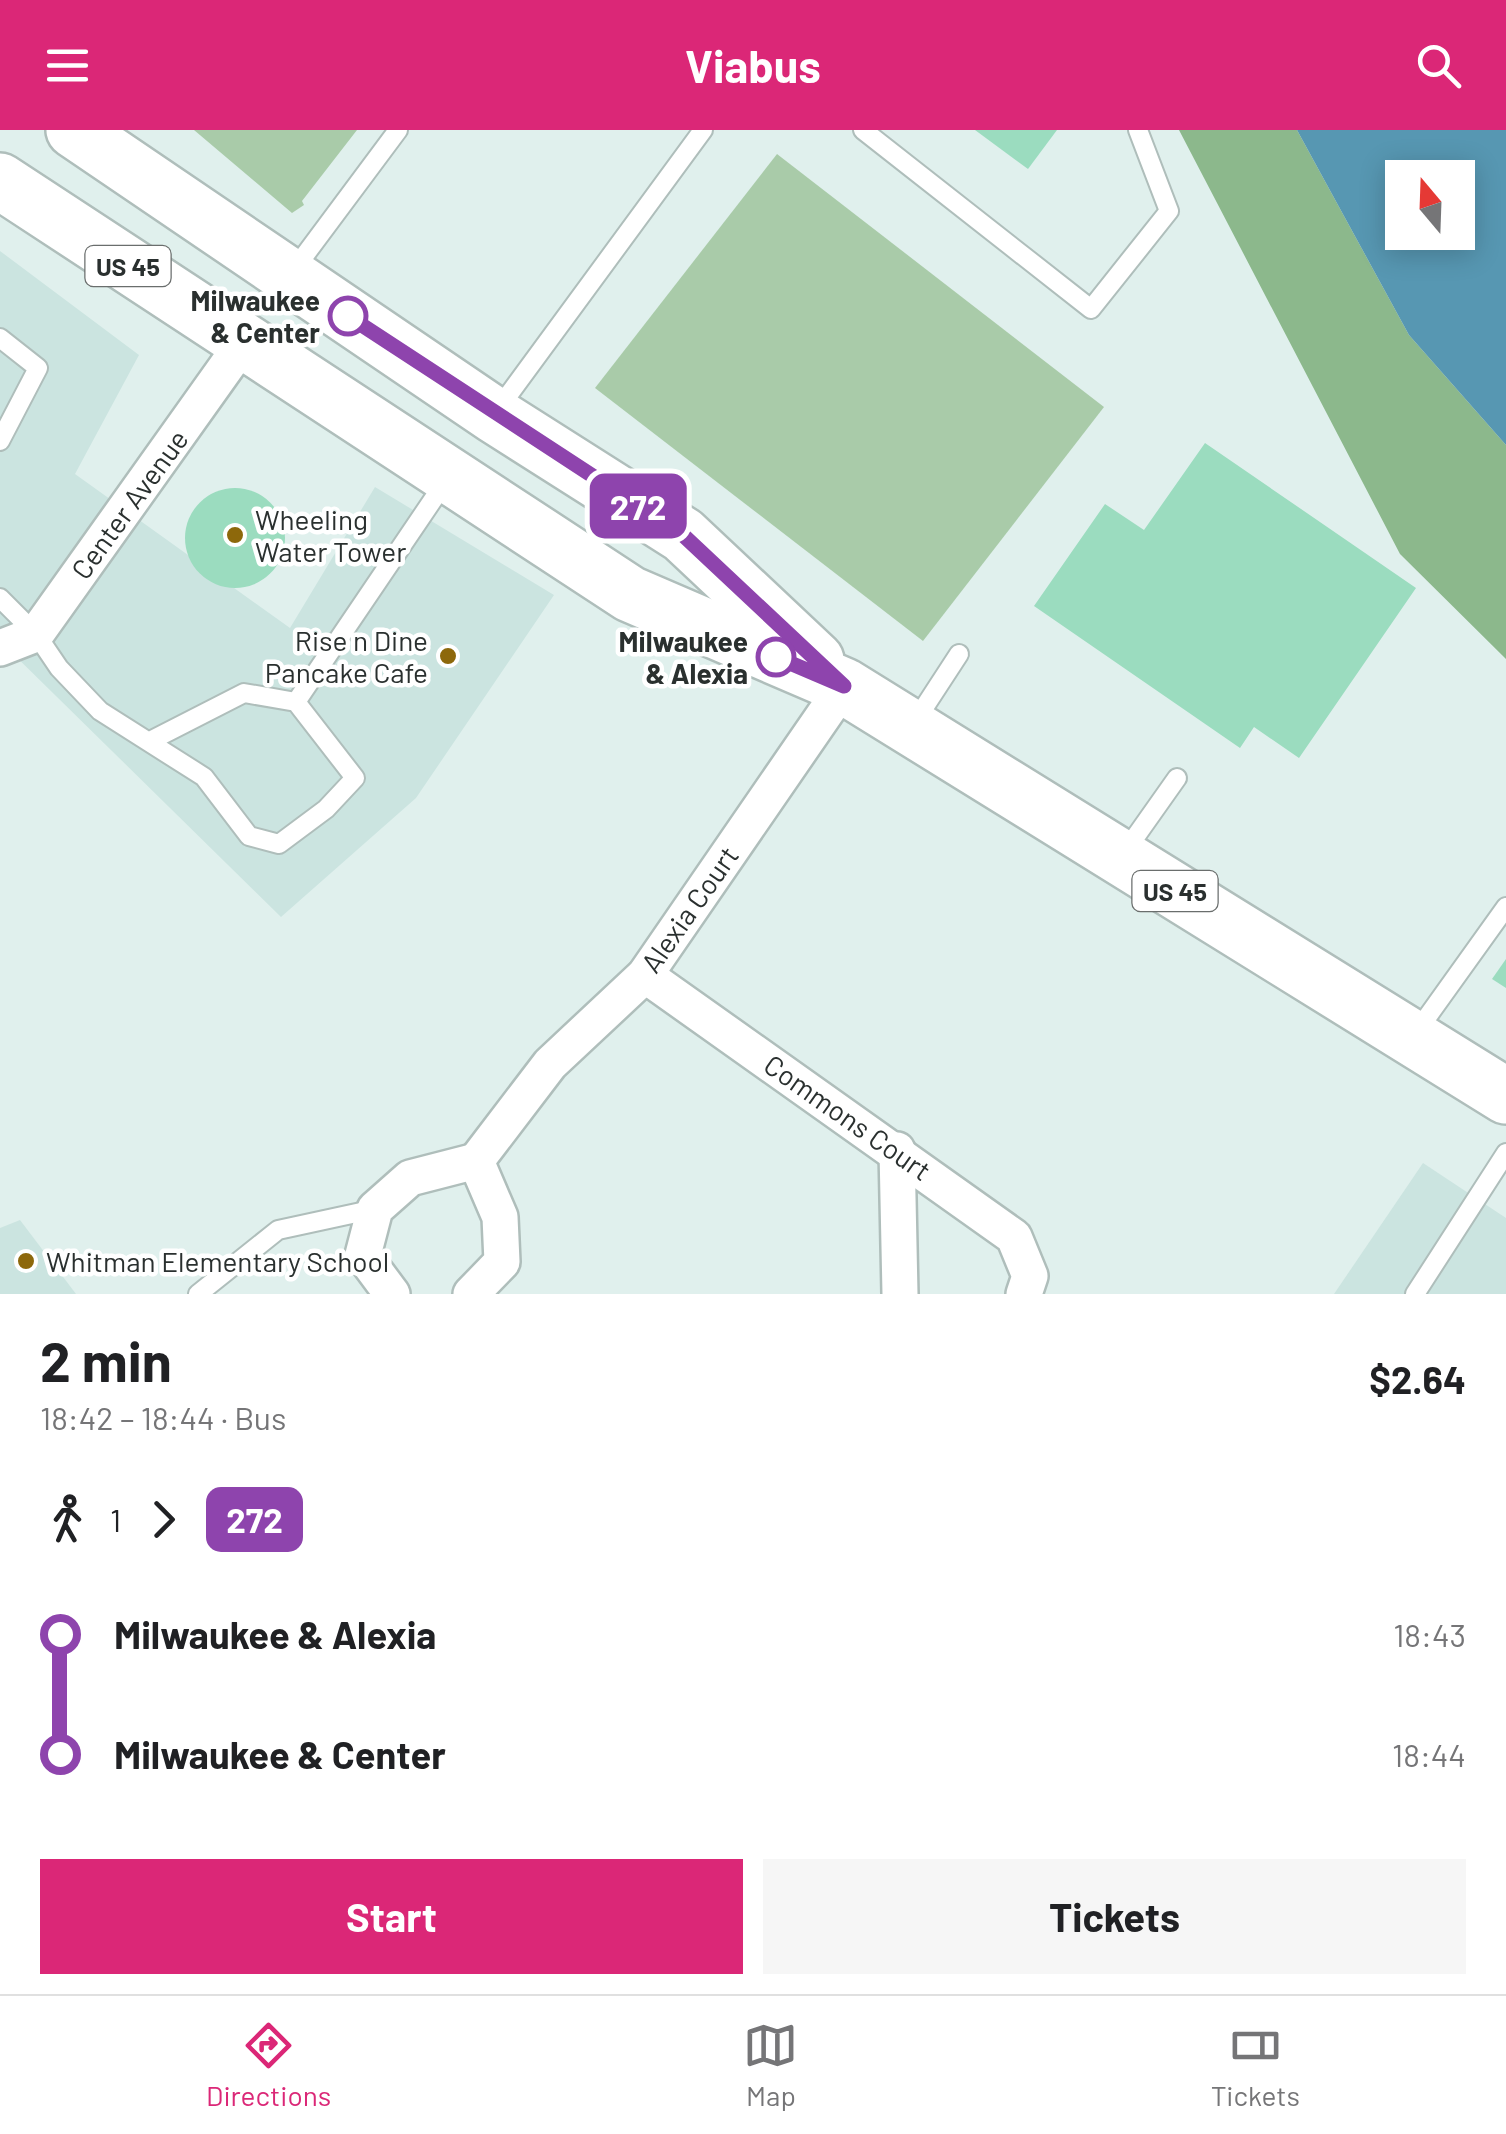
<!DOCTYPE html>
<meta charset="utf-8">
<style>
body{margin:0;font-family:Barlow,sans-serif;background:#f6f6f6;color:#202124;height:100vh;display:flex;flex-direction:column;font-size:38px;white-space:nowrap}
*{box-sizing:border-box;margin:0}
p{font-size:32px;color:#757577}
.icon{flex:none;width:55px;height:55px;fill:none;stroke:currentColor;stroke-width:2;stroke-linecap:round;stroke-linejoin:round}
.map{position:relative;height:1164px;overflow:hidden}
.drawer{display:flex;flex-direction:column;background:#fff;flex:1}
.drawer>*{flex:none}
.badge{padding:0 20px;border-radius:15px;font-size:35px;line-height:65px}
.needle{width:65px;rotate:341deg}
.fabs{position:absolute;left:1385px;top:30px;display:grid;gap:20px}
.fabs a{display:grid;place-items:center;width:90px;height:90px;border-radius:0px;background:#fff;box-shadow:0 5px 25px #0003;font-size:50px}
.map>.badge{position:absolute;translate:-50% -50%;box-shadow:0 0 0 5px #fff}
.legs{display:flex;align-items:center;gap:15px;height:110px;padding:0 40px;font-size:32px}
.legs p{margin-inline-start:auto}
.headline{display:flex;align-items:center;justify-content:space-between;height:170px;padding:0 40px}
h1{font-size:55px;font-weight:700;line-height:75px}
.cta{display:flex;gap:20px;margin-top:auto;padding:20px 40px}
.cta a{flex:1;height:115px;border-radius:0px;background:#db2777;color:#fff;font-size:40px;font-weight:700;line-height:115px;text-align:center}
.cta a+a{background:#f6f6f6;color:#202124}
ul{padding:0 40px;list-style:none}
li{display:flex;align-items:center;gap:35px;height:120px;font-size:38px}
li i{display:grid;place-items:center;width:15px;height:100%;margin:0 12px;background:currentColor}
li i::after{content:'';width:25px;height:25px;margin:-12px;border:8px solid;border-radius:50%;background:#fff}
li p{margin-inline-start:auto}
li:first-child i{background:linear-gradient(#0000 50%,currentColor 0)}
li:last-child i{background:linear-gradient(currentColor 50%,#0000 0)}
header{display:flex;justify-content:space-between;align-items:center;height:130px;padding:0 40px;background:#db2777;color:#fff;font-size:45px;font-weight:700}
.tabs{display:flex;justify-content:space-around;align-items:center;height:140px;border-top:2px solid #e0e0e0;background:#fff;font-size:28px;color:#757577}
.tabs a{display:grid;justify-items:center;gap:5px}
.tabs .on{color:#db2777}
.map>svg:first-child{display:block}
.built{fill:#cbe4e0}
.green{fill:#a9cba9}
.forest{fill:#8cb88c}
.water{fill:#5797b2;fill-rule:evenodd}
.building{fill:#9bdcbf}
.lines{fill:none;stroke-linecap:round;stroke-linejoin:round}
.lane-casing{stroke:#afbebb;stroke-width:22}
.street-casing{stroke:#afbebb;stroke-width:40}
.primary-casing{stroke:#afbebb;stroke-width:60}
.lane{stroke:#fff;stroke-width:18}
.street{stroke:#fff;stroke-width:35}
.primary{stroke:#fff;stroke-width:55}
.line-1-casing{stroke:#fff;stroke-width:22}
.line-1{stroke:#8e44ad;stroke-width:15}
.stop-1-dot{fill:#fff;stroke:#8e44ad;stroke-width:5}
.poi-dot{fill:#8d680b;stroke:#fff;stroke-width:4}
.labels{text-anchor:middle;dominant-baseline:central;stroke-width:9;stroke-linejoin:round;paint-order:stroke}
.shield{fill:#fff;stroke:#6a6e6d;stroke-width:2.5}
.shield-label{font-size:25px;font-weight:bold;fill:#2a302f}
.stop-label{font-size:28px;font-weight:bold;fill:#2a302f;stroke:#fff;text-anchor:end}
.street-label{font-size:28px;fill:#2a302f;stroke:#fff}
.poi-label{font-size:28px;fill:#2a302f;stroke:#fff;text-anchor:start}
</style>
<header><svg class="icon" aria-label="menu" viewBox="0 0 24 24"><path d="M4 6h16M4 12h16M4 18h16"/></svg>Viabus<svg class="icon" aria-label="search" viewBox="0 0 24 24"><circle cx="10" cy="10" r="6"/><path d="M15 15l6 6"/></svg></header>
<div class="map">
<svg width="1506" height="1164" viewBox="0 0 1506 1164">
<rect width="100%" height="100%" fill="#e0f0ed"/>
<!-- built -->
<g class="built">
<polygon points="0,121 139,225 75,344 290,498 375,357 554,465 416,668 281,787 0,511"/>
<polygon points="1423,1033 1506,1088 1506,1164 1334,1164"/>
<polygon points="20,1090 76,1164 0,1164 0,1098"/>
</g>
<!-- green -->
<g class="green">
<polygon points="194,0 357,0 302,71 304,75 292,83"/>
<polygon points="777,24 1104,277 923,511 595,258"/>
</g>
<!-- forest -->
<polygon class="forest" points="1179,0 1297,0 1409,205 1506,315 1506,529 1400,424"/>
<!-- water -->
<path class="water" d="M1297,0h209v315l-97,-110zM1402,48h56v54h-56z"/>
<!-- building -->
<g class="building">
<polygon points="975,0 1057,0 1028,39"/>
<polygon points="1205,313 1416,458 1299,628 1254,597 1240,618 1034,476 1105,374 1144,400"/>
<circle cx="235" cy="408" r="50"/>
<polygon points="1506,829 1506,858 1492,849"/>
</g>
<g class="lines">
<defs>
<g id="lane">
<polyline points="863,0 1091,179 1169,81 1138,0"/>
<polyline points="293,141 398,0"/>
<polyline points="0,208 38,238 0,311"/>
<polyline points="496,282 703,0"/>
<polyline points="0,468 36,504 59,538 100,581 204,647 249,706 279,714 326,679 355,648 296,572 244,563 150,611"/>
<polyline points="296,572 447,349"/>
<polyline points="914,593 959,524"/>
<polyline points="1124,723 1177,648"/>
<polyline points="1415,904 1506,777"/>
<polyline points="198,1164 278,1100 375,1079"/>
<polyline points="1415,1164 1506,1023"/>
</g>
<g id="street">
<polyline points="0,518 36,504 244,212"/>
<polyline points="645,845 1014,1107 1030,1146 1024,1164"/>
<polyline points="897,1020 900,1164"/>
<polyline points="476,1031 550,934 645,845 844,556"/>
<polyline points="392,1164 363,1125 375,1079 410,1048 476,1031"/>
<polyline points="471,1164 502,1132 500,1087 476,1031"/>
</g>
<g id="primary">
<polyline points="74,0 494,285 683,405 816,530"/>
<polyline points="0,51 630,464 844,556 1506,966"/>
</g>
</defs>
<!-- lane casing -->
<use href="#lane" class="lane-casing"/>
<!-- street casing -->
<use href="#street" class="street-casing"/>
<!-- primary casing -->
<use href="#primary" class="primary-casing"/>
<!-- lane -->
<use href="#lane" class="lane"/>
<!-- street -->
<use href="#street" class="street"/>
<!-- primary -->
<use href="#primary" class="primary"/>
</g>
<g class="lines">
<defs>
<polyline id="line-1" points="348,186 683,405 844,556 776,527"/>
</defs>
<!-- line-1 casing -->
<use href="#line-1" class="line-1-casing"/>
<!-- line-1 -->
<use href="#line-1" class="line-1"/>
</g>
<!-- markers -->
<g class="stop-1-dot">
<circle cx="348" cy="186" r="18"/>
<circle cx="776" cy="527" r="18"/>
</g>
<g class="poi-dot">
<circle cx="235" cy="405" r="10"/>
<circle cx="448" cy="526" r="10"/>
<circle cx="26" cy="1131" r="10"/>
</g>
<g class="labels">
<!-- shield labels -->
<g class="shield">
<rect x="85.5" y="116" width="85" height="40" rx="8"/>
<rect x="1132.5" y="741" width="85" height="40" rx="8"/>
</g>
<g class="shield-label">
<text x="128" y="136">US 45</text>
<text x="1175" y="761">US 45</text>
</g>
<!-- stop labels -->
<g class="stop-label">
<text x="320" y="170">Milwaukee<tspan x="320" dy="32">&amp; Center</tspan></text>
<text x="748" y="511">Milwaukee<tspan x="748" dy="32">&amp; Alexia</tspan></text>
</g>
<!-- street labels -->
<g class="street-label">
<text transform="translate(129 374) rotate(-54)">Center Avenue</text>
<text transform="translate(689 779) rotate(-55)">Alexia Court</text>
<text transform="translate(848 987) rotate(35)">Commons Court</text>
</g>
<!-- poi labels -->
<g class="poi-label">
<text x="255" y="389">Wheeling<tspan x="255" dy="32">Water Tower</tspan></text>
<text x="428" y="510" text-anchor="end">Rise n Dine<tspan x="428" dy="32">Pancake Cafe</tspan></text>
<text x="46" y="1131">Whitman Elementary School</text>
</g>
</g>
</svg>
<div class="fabs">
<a><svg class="needle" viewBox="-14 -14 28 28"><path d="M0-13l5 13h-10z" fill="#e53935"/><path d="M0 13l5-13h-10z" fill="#757577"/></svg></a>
</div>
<b class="badge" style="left:638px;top:376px;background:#8e44ad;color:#fff">272</b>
</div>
<section class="drawer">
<div class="headline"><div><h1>2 min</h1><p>18:42 – 18:44 · Bus</p></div><b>$2.64</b></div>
<div class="legs"><svg class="icon" aria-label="walk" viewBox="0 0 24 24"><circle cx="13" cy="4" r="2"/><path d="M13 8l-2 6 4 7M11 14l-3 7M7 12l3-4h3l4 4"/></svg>1<svg class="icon" aria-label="forward" viewBox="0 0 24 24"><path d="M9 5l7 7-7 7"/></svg><b class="badge" style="background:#8e44ad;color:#fff">272</b></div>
<ul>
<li><i style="color:#8e44ad"></i><b>Milwaukee &amp; Alexia</b><p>18:43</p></li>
<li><i style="color:#8e44ad"></i><b>Milwaukee &amp; Center</b><p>18:44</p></li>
</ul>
<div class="cta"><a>Start</a><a>Tickets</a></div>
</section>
<nav class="tabs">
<a class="on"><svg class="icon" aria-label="directions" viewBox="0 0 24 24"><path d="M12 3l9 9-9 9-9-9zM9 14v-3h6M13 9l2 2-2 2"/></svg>Directions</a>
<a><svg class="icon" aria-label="map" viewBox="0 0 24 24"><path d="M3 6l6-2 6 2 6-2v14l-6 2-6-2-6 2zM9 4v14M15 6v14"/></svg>Map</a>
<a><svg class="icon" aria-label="tickets" viewBox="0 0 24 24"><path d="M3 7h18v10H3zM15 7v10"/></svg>Tickets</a>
</nav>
